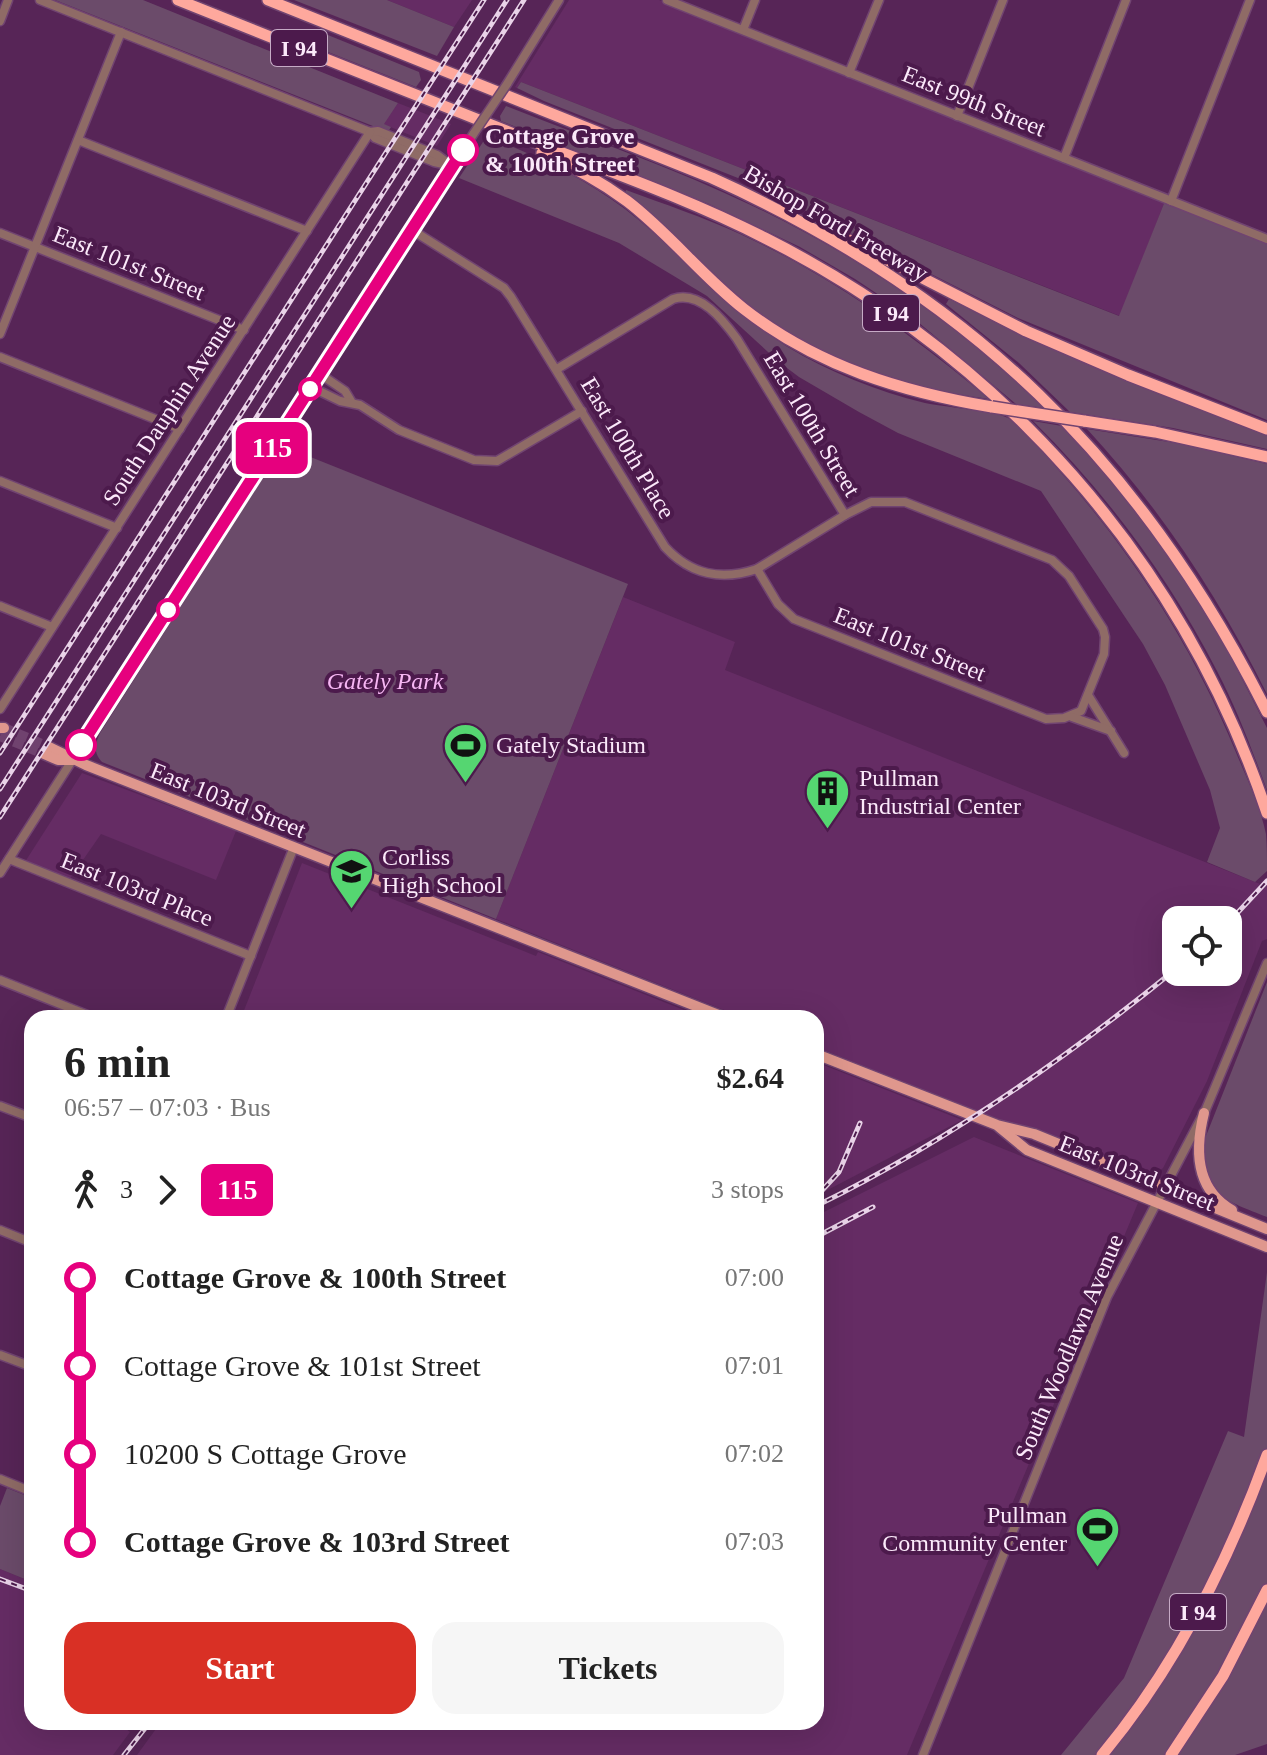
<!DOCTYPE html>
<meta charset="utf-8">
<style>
body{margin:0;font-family:"Times New Roman",serif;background:#f6f6f6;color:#222;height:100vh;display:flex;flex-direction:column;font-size:30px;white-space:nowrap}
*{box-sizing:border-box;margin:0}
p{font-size:26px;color:#767676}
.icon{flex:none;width:44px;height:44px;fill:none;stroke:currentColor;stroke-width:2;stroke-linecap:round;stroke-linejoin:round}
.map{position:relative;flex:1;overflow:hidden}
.sheet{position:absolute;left:24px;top:1010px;width:800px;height:720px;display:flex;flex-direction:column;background:#fff;border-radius:24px;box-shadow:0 8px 32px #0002}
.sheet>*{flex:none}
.badge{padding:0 16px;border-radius:12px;font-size:28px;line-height:52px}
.controls{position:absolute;left:1162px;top:906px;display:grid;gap:16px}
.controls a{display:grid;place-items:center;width:80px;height:80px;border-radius:16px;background:#fff;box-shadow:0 8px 32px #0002;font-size:40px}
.map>.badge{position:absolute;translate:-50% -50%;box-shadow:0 0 0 4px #fff}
.legs{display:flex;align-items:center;gap:12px;height:88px;padding:0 40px;font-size:26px}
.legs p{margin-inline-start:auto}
.overview{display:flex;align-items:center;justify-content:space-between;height:136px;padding:0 40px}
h1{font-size:44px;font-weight:700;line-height:60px}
.action{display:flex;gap:16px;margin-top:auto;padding:16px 40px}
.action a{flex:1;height:92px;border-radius:24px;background:#d93025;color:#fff;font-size:32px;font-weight:700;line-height:92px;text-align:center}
.action a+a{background:#f6f6f6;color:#222}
ul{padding:0 40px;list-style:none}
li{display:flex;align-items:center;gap:28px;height:88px;font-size:30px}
li i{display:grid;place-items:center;width:12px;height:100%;margin:0 10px;background:currentColor}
li i::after{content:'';width:20px;height:20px;margin:-10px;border:6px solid;border-radius:50%;background:#fff}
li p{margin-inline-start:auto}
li:first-child i{background:linear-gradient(#0000 50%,currentColor 0)}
li:last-child i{background:linear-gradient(currentColor 50%,#0000 0)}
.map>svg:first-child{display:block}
.built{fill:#652c64;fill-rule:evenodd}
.green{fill:#6b4b6a}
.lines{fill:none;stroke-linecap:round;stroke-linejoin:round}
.major-tunnel{stroke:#70426f;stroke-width:10;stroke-dasharray:10 5;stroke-linecap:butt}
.minor-casing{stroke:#714471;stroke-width:11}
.major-casing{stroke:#714471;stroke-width:13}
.highway-casing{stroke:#714471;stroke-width:14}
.minor{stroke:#8f6b66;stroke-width:8}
.major{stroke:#df978d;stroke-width:10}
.highway{stroke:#fea89d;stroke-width:11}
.rail-casing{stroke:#e9d3e8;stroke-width:5}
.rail{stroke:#4c1a4c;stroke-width:2;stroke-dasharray:6;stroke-linecap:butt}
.minor-bridge-casing{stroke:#714471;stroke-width:11;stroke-linecap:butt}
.highway-bridge-casing{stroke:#714471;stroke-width:14;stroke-linecap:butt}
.minor-bridge{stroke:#8f6b66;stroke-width:8}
.highway-bridge{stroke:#fea89d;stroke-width:11}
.line-1-casing{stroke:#fff;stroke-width:18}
.line-1{stroke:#e6007e;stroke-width:12}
.stop-1-dot{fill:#fff;stroke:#e6007e;stroke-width:4}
.labels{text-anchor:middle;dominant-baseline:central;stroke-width:8;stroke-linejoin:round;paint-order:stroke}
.shield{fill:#4c1a4c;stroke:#c6abc6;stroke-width:2}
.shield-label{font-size:22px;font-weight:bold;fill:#fbe9fa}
.street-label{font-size:24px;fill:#fbe9fa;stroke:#4c1a4c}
.stop-label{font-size:24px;font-weight:bold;fill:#fbe9fa;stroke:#4c1a4c;text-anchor:start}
.park-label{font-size:24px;font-style:italic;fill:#f7b7f4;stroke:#4c1a4c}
.poi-label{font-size:24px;fill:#fbe9fa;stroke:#4c1a4c;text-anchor:start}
</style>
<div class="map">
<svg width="1267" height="1755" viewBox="0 0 1267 1755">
<rect width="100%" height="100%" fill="#572557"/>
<!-- built -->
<g class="built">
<polygon points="387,0 472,0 454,27"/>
<polygon points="569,0 659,0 1165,201 1120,316 521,82 517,88 515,87"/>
<polygon points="398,103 451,124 437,146 383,124"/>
<path d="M623,597l112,45 -10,28 535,214 7,-7v62l-5,2 -55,140 -44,87 -5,4h-16l-155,-57 -171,-68v-29h-72l-248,-99zM1176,920h52v52h-52z"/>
<polygon points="82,773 236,831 216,880 101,834 67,883 23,865"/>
<polygon points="302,863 536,956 538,952 704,1018 241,1018"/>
<polygon points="816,1062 962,1120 816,1196"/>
<polygon points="974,1137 1138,1203 907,1755 137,1755 161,1722 816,1722 816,1216"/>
<polygon points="0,1569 32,1582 32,1722 116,1722 130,1732 113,1755 0,1755"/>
</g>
<!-- green -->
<g class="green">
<polygon points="55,0 143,0 398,103 384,124 391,127 388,132"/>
<polygon points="294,0 387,0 454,27 437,56"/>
<polygon points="318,31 419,72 421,80 416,87 313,46"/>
<polygon points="521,82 1119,316 1165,201 1267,243 1267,420 1018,318 785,200 748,182 544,101 517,88"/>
<path d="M506,106c82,33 168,62 249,101 107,51 204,118 289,201l-28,-4 -104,-87 -57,-38 -55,-32 -91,-43 -208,-83 -1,-5z"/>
<path d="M487,136c49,20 96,41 138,73 56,43 101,99 161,137 43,26 90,45 139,57 18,4 71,8 83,15 18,11 40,40 55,57 72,82 130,173 172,275 11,27 25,55 31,84 1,12 1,25 1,37l-12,11 -48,-20 13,-34 -10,-38 -45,-105 -22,-41 -102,-153 -143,-58 -39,-21 -60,-35 -20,-15 -72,-66 -88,-53 -160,-65z"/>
<path d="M626,190c38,14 77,27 114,44 92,42 172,101 249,165 -87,-12 -172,-40 -241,-95 -43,-35 -81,-76 -123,-110z"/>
<polygon points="949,299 1033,340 1267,435 1267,449 1173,428 1070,412 1019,363 946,304"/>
<path d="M1033,421l29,5 39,42 66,85 50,77 50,98v62c-15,-40 -30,-81 -50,-119 -47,-92 -110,-177 -184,-250z"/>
<path d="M1087,429l95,15 85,20v230c-48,-97 -107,-186 -180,-265z"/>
<path d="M283,446l345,138 -132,335 -394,-157c-9,-10 -7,-18 -2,-29z"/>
<path d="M1267,982v235c-42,-17 -62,-20 -65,-71z"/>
<polygon points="1267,1272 1267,1744 1235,1755 1061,1755 1124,1678 1228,1431 1244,1437"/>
<polygon points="7,1488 32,1498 32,1582 0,1569 0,1506"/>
</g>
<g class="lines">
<!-- major-tunnel -->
<g class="major-tunnel">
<polyline points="4,728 49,747"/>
<polyline points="0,736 44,754"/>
</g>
<defs>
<g id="minor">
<polyline points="40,0 370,132 375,138 434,162 453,166"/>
<polyline points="667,0 1267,239"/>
<polyline points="0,21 8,0"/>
<polyline points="743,30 755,0"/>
<polyline points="849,73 879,0"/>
<polyline points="507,84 559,0"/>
<polyline points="957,116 1003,0"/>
<polyline points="370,132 378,131 437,155 449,164"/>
<polyline points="78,140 307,231"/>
<polyline points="1064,158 1126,0"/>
<polyline points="1171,201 1250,0"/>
<path d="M412,230l92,58 7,9 154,250c26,28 56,34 92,22l88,-54"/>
<polyline points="0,233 244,330"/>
<polyline points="0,334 121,32"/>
<polyline points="0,357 180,429"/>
<path d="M557,369l116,-70c27,-9 50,21 64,40l108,176 26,-13h34l147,58 17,16 34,53 2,8 -1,17 -23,57 -17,7 -18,1 -252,-100 -16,-15 -21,-35"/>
<polyline points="320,374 345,391 351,401"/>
<polyline points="311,387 340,401 360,405 399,430 474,460 497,461 582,411"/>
<polyline points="0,481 117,528"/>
<polyline points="0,606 52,627"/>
<polyline points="1088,695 1124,753"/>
<polyline points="0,709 370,132"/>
<polyline points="1072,717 1111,731"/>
<polyline points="9,859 251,956"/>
<polyline points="0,873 474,133"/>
<polyline points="0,980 95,1018"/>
<polyline points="226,1018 294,847"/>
<polyline points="0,1106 32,1118"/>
<polyline points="0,1230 32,1243"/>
<polyline points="0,1355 32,1367"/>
<polyline points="0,1479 32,1492"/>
<polyline points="923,1755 1107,1297 1206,1109 1267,963"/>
</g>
<g id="major">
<polyline points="0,728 4,728"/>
<polyline points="49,747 86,765 726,1018"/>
<polyline points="44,754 58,760 73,760"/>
<polyline points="816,1054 997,1125 1034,1134 1267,1229"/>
<path d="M1204,1113c-9,36 -9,76 28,97"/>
<polyline points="999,1127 1027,1150 1267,1247"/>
</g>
<g id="highway">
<path d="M178,0c110,44 220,88 331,132 85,34 174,64 256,106 236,119 418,323 502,575"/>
<path d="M268,0l444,178c257,116 429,283 555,534"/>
<path d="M542,153c30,13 58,28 85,48 42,32 75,75 117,108 73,57 158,83 248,98"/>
<polyline points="825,228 1026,331 1128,375 1267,429"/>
<polyline points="1084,421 1155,432 1267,457"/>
<path d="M1102,1755c74,-89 126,-192 165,-300"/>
<polyline points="1171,1755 1223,1676 1267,1590"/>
</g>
</defs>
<!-- minor casing -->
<use href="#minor" class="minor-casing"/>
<!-- major casing -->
<use href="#major" class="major-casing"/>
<!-- highway casing -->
<use href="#highway" class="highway-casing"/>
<!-- minor -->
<use href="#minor" class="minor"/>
<!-- major -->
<use href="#major" class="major"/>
<!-- highway -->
<use href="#highway" class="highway"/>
<defs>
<g id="rail">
<polyline points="0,753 484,0"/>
<polyline points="0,789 507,0"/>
<polyline points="0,817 524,0"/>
<polyline points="1228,923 1267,881"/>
<polyline points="816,1197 839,1172 860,1123"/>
<path d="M816,1206c129,-63 248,-146 360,-237"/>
<polyline points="816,1237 873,1207"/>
<polyline points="0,1579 32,1591"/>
<polyline points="124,1755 150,1722"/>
</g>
</defs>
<!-- rail casing -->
<use href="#rail" class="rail-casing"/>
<!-- rail -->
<use href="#rail" class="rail"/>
<defs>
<polyline id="minor-bridge" points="474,133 507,84"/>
<polyline id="highway-bridge" points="992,407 1084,421"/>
</defs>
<!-- minor-bridge casing -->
<use href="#minor-bridge" class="minor-bridge-casing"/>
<!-- highway-bridge casing -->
<use href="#highway-bridge" class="highway-bridge-casing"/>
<!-- minor-bridge -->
<use href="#minor-bridge" class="minor-bridge"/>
<!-- highway-bridge -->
<use href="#highway-bridge" class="highway-bridge"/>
</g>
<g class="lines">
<defs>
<polyline id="line-1" points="81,745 463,150"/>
</defs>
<!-- line-1 casing -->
<use href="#line-1" class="line-1-casing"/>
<!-- line-1 -->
<use href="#line-1" class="line-1"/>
</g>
<!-- icons -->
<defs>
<symbol id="stadium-pin" viewBox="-11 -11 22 30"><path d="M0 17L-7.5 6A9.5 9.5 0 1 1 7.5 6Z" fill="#55d671" stroke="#4c1a4c"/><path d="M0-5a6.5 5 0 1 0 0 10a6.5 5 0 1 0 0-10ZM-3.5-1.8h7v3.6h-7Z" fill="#111"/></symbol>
<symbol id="building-pin" viewBox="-11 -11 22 30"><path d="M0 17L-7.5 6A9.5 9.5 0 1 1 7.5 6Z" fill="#55d671" stroke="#4c1a4c"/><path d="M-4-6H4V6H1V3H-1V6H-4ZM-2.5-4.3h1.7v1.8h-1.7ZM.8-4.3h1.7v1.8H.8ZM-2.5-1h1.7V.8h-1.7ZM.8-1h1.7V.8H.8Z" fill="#111"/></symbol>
<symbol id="school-pin" viewBox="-11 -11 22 30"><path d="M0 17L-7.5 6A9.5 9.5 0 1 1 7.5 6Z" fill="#55d671" stroke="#4c1a4c"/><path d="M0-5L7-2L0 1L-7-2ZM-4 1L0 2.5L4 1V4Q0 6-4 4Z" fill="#111"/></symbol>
</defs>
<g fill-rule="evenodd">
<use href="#stadium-pin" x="440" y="720" width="51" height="69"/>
<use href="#building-pin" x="802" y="766" width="51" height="69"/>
<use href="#school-pin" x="326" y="846" width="51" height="69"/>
<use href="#stadium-pin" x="1072" y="1504" width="51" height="69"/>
</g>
<!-- markers -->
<g class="stop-1-dot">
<circle cx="463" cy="150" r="14"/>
<circle cx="310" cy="389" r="10"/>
<circle cx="168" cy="610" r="10"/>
<circle cx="81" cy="745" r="14"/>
</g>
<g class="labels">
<!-- shield labels -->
<g class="shield">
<rect x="271" y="30" width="56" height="36" rx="6"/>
<rect x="863" y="295" width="56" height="36" rx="6"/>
<rect x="1170" y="1594" width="56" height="36" rx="6"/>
</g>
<g class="shield-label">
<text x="299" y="48">I 94</text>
<text x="891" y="313">I 94</text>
<text x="1198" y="1612">I 94</text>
</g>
<!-- street labels -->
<g class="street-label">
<text transform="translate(974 101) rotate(22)">East 99th Street</text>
<text transform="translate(836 223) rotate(30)">Bishop Ford Freeway</text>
<text transform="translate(129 263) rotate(22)">East 101st Street</text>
<text transform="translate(169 410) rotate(-57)">South Dauphin Avenue</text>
<text transform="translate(812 424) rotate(59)">East 100th Street</text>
<text transform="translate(628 448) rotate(59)">East 100th Place</text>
<text transform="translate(910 644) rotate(22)">East 101st Street</text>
<text transform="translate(228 800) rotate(22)">East 103rd Street</text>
<text transform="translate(137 889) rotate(22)">East 103rd Place</text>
<text transform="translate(1137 1173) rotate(22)">East 103rd Street</text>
<text transform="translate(1069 1347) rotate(-67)">South Woodlawn Avenue</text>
</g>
<!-- stop labels -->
<g class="stop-label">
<text x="485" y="136">Cottage Grove<tspan x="485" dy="28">&amp; 100th Street</tspan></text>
</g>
<!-- park labels -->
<g class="park-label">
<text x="385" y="681">Gately Park</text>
</g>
<!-- poi labels -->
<g class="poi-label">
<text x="496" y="745">Gately Stadium</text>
<text x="859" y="778">Pullman<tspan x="859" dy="28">Industrial Center</tspan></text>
<text x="382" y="857">Corliss<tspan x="382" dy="28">High School</tspan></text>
<text x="1067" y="1515" text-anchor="end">Pullman<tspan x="1067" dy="28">Community Center</tspan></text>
</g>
</g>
</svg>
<div class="controls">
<a><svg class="icon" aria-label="locate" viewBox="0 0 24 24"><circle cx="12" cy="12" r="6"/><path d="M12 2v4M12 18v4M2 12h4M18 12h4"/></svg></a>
</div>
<b class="badge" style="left:272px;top:448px;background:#e6007e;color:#fff">115</b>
<section class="sheet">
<div class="overview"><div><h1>6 min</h1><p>06:57 – 07:03 · Bus</p></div><b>$2.64</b></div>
<div class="legs"><svg class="icon" aria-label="walk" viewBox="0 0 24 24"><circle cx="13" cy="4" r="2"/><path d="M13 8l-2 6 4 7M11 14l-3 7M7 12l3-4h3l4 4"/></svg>3<svg class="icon" aria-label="forward" viewBox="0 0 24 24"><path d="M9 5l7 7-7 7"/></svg><b class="badge" style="background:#e6007e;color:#fff">115</b><p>3 stops</p></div>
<ul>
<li><i style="color:#e6007e"></i><b>Cottage Grove &amp; 100th Street</b><p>07:00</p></li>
<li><i style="color:#e6007e"></i><span>Cottage Grove &amp; 101st Street</span><p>07:01</p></li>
<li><i style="color:#e6007e"></i><span>10200 S Cottage Grove</span><p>07:02</p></li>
<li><i style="color:#e6007e"></i><b>Cottage Grove &amp; 103rd Street</b><p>07:03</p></li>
</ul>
<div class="action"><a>Start</a><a>Tickets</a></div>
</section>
</div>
